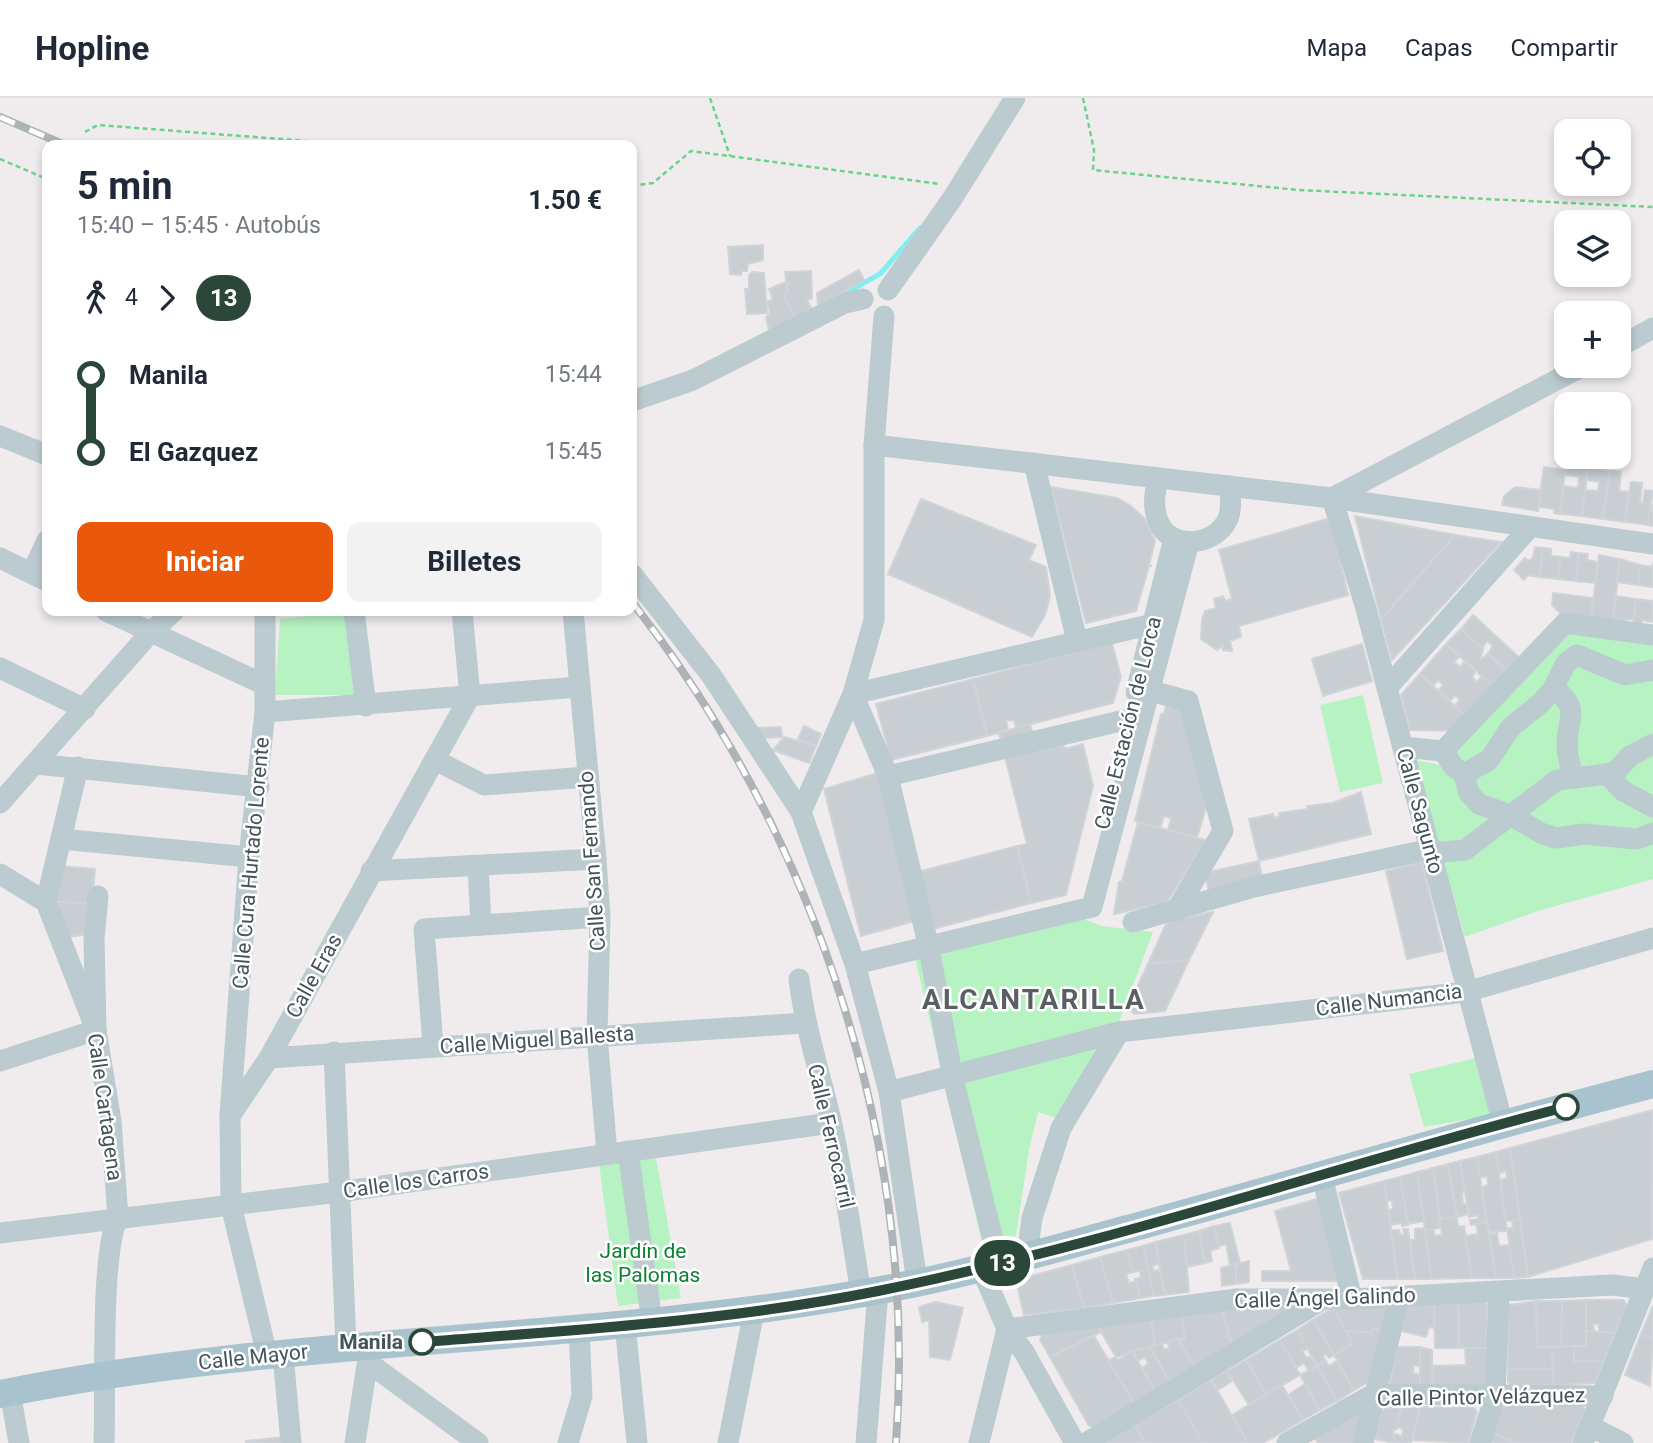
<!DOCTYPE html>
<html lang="es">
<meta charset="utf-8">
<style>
body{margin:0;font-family:Roboto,sans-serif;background:#f2f2f3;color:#1f2937;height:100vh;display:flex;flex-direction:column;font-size:26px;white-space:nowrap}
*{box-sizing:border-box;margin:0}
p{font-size:23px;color:#747a83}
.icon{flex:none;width:38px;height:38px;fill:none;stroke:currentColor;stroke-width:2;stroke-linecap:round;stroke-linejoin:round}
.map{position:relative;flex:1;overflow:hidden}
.panel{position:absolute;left:42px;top:42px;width:595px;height:476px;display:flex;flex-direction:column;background:#fff;border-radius:14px;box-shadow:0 4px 10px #0003}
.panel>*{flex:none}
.badge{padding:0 14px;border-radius:23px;font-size:24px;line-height:46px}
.fabs{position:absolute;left:1554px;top:21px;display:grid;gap:14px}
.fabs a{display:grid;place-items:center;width:77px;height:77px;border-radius:14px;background:#fff;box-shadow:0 4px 10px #0003;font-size:35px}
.map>.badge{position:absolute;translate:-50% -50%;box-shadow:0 0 0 4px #fff}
.legs{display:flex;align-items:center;gap:10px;height:77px;padding:0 35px;font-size:23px}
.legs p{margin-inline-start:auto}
.overview{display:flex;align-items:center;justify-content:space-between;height:119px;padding:0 35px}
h1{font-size:38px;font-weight:700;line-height:52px}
.primary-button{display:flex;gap:14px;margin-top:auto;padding:14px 35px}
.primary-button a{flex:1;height:80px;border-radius:14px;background:#ea580c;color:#fff;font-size:28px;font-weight:700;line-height:80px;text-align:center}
.primary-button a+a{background:#f2f2f3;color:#1f2937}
ul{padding:0 35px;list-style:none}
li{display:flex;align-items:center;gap:24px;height:77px;font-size:26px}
li i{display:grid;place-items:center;width:10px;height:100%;margin:0 9px;background:currentColor}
li i::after{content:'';width:18px;height:18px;margin:-9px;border:5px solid;border-radius:50%;background:#fff}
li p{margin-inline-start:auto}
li:first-child i{background:linear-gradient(#0000 50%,currentColor 0)}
li:last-child i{background:linear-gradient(currentColor 50%,#0000 0)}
header{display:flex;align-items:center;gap:42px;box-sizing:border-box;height:98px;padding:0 35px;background:#fff;border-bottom:2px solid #e0e1e3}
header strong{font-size:33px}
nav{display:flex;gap:38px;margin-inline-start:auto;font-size:24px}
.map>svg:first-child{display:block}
.green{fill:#b6f2c2}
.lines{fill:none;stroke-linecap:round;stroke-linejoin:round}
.stream{stroke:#80eff2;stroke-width:5}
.building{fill:#c8ced2;stroke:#d0d4d9;stroke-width:2}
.path{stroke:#6cd28d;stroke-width:2.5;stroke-dasharray:5 3.5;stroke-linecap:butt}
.minor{stroke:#bbcbd0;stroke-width:21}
.major{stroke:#a9c3ce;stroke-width:28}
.rail-casing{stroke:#aeb3b8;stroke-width:8}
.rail{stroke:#fff;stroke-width:5;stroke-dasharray:16;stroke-linecap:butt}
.line-1-casing{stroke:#fff;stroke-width:16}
.line-1{stroke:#2a4739;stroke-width:10}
.stop-1-dot{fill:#fff;stroke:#2a4739;stroke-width:3.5}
.labels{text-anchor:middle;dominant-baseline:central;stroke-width:5;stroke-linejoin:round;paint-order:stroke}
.street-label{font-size:21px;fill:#43545b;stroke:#fff}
.park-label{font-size:21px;fill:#0f8134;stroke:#fff}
.stop-label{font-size:21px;font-weight:bold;fill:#43545b;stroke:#fff;text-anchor:end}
.district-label{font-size:28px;font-weight:bold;letter-spacing:2px;fill:#595f62;stroke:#fff}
</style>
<header>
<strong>Hopline</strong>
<nav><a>Mapa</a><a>Capas</a><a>Compartir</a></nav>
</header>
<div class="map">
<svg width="1653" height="1345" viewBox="0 0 1653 1345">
<rect width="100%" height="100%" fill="#f0eced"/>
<!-- green -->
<g class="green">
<polygon points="348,514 355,597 275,597 280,521"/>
<polygon points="1565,525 1653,538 1653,781 1538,813 1465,839 1415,662 1440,667"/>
<polygon points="1363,597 1383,685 1340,694 1320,607"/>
<polygon points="1082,820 1101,828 1153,834 1119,924 1057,1020 1038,1014 1029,1052 1014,1150 985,1157 915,860"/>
<polygon points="1481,959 1498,1016 1424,1029 1409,976"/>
<polygon points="656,1060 681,1200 618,1208 599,1065"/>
</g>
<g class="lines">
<!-- stream -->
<polyline class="stream" points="844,196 880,176 920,130"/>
</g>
<!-- building -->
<g class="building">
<polygon points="763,147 763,162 748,166 747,173 742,173 741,177 730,176 728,149"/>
<polygon points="859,172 864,182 818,208 817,195"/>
<polygon points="811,173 812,200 807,203 813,212 797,221 783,198 788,195 785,174"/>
<polygon points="752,174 764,175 767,215 747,216 745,191 749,191 749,177"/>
<polygon points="786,184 788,195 783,198 797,221 770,237 766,220 770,214 767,204 773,201 769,191"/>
<polygon points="1566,367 1588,370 1582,418 1560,416 1564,388 1578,390 1579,379 1565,377"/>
<polygon points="1544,369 1565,372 1560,416 1554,415 1554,411 1538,409"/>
<polygon points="1588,370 1610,373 1603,421 1582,418 1585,392 1598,393 1599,384 1587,382"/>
<polygon points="1610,373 1621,374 1619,393 1629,394 1625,424 1603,421"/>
<polygon points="1631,384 1642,385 1640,405 1643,405 1645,392 1653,393 1648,427 1625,424"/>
<polygon points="1051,389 1117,400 1130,407 1145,421 1155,443 1149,467 1152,468 1149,468 1136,513 1086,525"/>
<polygon points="1515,389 1541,392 1538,413 1502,407 1504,398"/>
<polygon points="921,401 1036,447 1029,462 1046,469 1050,499 1045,517 1032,539 888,476"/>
<polygon points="1651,406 1653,407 1653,428 1648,427"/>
<polygon points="1355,418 1455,437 1381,521"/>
<polygon points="1330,420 1348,497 1239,528 1241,539 1230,543 1232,553 1223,552 1222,548 1217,552 1201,541 1202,522 1205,513 1216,510 1214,501 1223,498 1225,503 1232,501 1219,452"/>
<polygon points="1455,437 1501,444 1392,562 1381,521"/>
<polygon points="1535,449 1543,450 1539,479 1528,477 1524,482 1514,472 1525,460 1528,463 1533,460"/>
<polygon points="1543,450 1551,451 1551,458 1561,459 1558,481 1539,479"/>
<polygon points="1571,454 1579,455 1576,483 1558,481 1561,459 1570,460"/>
<polygon points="1579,455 1588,456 1587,462 1598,464 1595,485 1576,483"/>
<polygon points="1599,457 1620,461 1613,523 1591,520"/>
<polygon points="1620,461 1640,467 1638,487 1617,484"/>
<polygon points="1653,465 1653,489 1638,487 1640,467 1652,469"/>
<polygon points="1553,495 1593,500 1591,520 1560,515 1552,507"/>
<polygon points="1616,498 1636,501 1634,521 1613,523"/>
<polygon points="1636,501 1653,503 1653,524 1642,522 1641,527 1633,526"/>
<polygon points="1473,517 1521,561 1509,574 1488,555 1493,548 1487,543 1482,550 1461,531"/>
<polygon points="1461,531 1483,551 1480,562 1488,556 1509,574 1495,590 1446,546"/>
<polygon points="1112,545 1121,579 1113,605 1016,630 1014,622 1006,623 1008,632 987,638 973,581"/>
<polygon points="1362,546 1372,583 1323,598 1312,561"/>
<polygon points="1446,546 1460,558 1454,564 1460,569 1465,563 1476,573 1472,579 1477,584 1482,578 1495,590 1468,620 1455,608 1460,602 1455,597 1450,603 1438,593 1443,587 1438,582 1433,588 1420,576"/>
<polygon points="1420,576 1468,620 1455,633 1410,632 1401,597"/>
<polygon points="973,581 987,638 891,662 876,606"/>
<polygon points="1166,608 1187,611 1207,706 1197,740 1168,732 1171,720 1164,718 1160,730 1135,723 1161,616 1164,616"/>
<polygon points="1030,626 1038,653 1063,647 1065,651 1083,646 1093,688 1066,797 1031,805 1017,748 1027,746 999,635"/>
<polygon points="804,628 821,636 816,648 798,641"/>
<polygon points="781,629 782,639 763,640 757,630"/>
<polygon points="784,639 816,648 809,665 773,652"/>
<polygon points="881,674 918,822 861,838 824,691"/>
<polygon points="1361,694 1371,736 1259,763 1249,721 1273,716 1274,720 1280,718 1279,715 1308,711 1307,708 1332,705"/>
<polygon points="1138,724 1206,742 1167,804 1114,816 1119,784 1122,783"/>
<polygon points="1017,748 1031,805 933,831 918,774"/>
<polygon points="1259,763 1262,780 1209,793 1204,775"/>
<polygon points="1422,764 1443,853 1407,861 1386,773"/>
<polygon points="59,768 95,771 92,806 57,804"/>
<polygon points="57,804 92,806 90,836 67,839"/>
<polygon points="1213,814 1189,862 1148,866 1165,828 1170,823"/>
<polygon points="1189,862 1165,913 1134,916 1128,909 1148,866"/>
<polygon points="1653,1012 1652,1141 1528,1179 1510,1050"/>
<polygon points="1510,1050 1520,1122 1506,1123 1500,1082 1507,1080 1506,1073 1499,1075 1496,1054"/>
<polygon points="1496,1054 1507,1133 1488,1134 1481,1089 1488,1087 1487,1078 1480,1080 1477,1059"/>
<polygon points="1477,1059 1487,1124 1471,1127 1470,1122 1478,1121 1478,1117 1469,1119 1460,1063"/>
<polygon points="1460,1063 1465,1093 1462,1095 1463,1106 1467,1106 1469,1116 1457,1119 1448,1066"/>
<polygon points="1448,1066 1457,1119 1440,1121 1433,1070"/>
<polygon points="1433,1070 1441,1130 1425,1132 1417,1074"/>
<polygon points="1417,1074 1424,1123 1408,1126 1400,1079"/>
<polygon points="1400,1079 1408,1127 1402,1128 1402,1125 1390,1127 1388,1112 1393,1111 1392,1102 1387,1103 1384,1083"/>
<polygon points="1384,1083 1398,1181 1363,1181 1339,1095"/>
<polygon points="1320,1100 1342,1183 1262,1183 1262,1173 1291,1173 1275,1113"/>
<polygon points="1457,1119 1458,1129 1464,1128 1472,1180 1431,1181 1424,1132 1434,1131 1434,1138 1442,1137 1440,1121"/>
<polygon points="1520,1122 1528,1179 1514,1180 1507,1130 1513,1130 1512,1123"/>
<polygon points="1487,1124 1496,1180 1472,1180 1465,1138 1478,1136 1476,1126"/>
<polygon points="1230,1125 1240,1165 1230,1167 1226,1146 1219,1148 1214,1128"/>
<polygon points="1214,1128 1219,1150 1210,1153 1212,1163 1205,1165 1199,1133"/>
<polygon points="1425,1130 1431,1181 1415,1181 1410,1142 1415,1142 1415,1131"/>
<polygon points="1403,1131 1408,1131 1415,1181 1398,1181 1391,1132 1399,1132 1400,1137 1404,1137"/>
<polygon points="1199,1133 1205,1165 1187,1169 1184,1137"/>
<polygon points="1497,1135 1499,1148 1509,1147 1514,1180 1496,1180 1489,1136"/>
<polygon points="1184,1137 1189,1194 1165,1197 1155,1144"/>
<polygon points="1155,1144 1159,1166 1152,1168 1154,1173 1158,1172 1161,1176 1165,1197 1154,1198 1143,1148"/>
<polygon points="1143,1148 1154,1198 1140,1200 1135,1181 1141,1179 1140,1173 1133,1174 1127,1152"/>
<polygon points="1127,1152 1133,1174 1126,1176 1129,1185 1136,1183 1140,1200 1113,1205 1100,1159"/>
<polygon points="1100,1159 1113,1205 1084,1210 1072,1167"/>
<polygon points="1249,1163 1249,1184 1236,1186 1236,1166"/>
<polygon points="1236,1166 1236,1186 1222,1188 1221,1170"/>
<polygon points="1072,1167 1084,1210 1024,1217 1016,1182"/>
<polygon points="1586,1202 1586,1248 1561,1248 1562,1203"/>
<polygon points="1586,1202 1623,1202 1627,1207 1615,1235 1599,1234 1599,1226 1593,1226 1594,1233 1586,1233"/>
<polygon points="1483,1203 1487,1206 1487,1250 1459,1250 1458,1204"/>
<polygon points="1536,1203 1537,1249 1552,1249 1553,1271 1508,1271 1508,1207"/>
<polygon points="1536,1203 1562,1203 1561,1248 1537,1249"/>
<polygon points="936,1204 963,1210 950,1262 930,1259 929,1222 922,1224 919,1209"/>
<polygon points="1385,1204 1388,1210 1383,1233 1374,1230 1372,1235 1346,1233 1333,1210"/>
<polygon points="1458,1204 1459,1250 1435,1250 1434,1206"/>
<polygon points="1434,1206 1434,1230 1429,1229 1426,1239 1402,1233 1407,1208"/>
<polygon points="1653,1208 1653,1241 1641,1236"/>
<polygon points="1284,1209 1285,1215 1232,1248 1222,1212"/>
<polygon points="1333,1210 1353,1244 1334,1257 1313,1222"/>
<polygon points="1222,1212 1232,1248 1195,1269 1179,1243 1185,1240 1181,1218"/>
<polygon points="1181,1218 1185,1240 1155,1248 1151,1221"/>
<polygon points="1151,1221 1155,1248 1116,1259 1098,1228"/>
<polygon points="1313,1222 1334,1257 1329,1260 1326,1256 1323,1258 1326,1263 1317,1268 1297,1232"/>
<polygon points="1098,1228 1101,1234 1050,1259 1040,1242 1043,1235"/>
<polygon points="1374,1230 1383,1233 1368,1284 1354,1292 1334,1257 1353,1246 1346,1233 1372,1235"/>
<polygon points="1297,1232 1308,1251 1302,1253 1307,1260 1311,1258 1317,1268 1308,1272 1304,1265 1296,1270 1280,1242"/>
<polygon points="1586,1233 1615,1235 1604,1263 1574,1263 1574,1248 1586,1248"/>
<polygon points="1641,1236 1653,1241 1650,1288 1625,1277"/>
<polygon points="1094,1238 1134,1305 1093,1329 1089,1328 1050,1259"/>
<polygon points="1178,1241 1195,1269 1170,1284 1150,1249 1161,1246 1165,1252 1169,1250 1168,1244"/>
<polygon points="1280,1242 1300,1277 1266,1297 1246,1262"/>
<polygon points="1574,1248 1574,1263 1604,1263 1595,1285 1553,1287 1552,1249"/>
<polygon points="1150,1249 1170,1284 1155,1293 1142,1270 1148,1266 1145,1259 1138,1263 1132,1253"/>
<polygon points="1397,1249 1420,1249 1420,1269 1414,1267 1413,1275 1420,1277 1420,1289 1393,1289 1390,1284"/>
<polygon points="1420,1249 1432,1252 1432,1289 1420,1289"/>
<polygon points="1465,1250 1487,1250 1487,1285 1483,1290 1432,1289 1433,1268 1466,1267"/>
<polygon points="1132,1253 1155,1293 1134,1305 1108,1262 1116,1259 1118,1262"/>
<polygon points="1246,1262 1266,1297 1249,1307 1227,1273"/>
<polygon points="1326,1263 1329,1268 1337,1263 1354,1292 1337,1303 1317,1268"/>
<polygon points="1317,1268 1337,1303 1320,1312 1300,1277"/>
<polygon points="1508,1271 1553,1271 1553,1287 1511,1287 1508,1284"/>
<polygon points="1227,1273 1232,1283 1218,1292 1211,1282"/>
<polygon points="1211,1282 1248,1345 1203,1345 1178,1302"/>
<polygon points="1305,1286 1320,1312 1303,1322 1288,1297"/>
<polygon points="1282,1287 1303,1322 1263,1345 1248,1345 1232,1317"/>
<polygon points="1178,1302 1203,1345 1145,1345 1135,1327"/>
<polygon points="1580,1306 1585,1312 1571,1345 1516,1345 1492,1335 1500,1312 1507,1307"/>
<polygon points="1420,1309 1473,1309 1477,1314 1468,1345 1412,1342"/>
<polygon points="1420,1309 1411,1345 1394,1345 1395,1336 1402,1338 1403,1331 1397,1329 1401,1310"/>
<polygon points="1385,1310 1401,1310 1396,1332 1393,1331 1394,1345 1375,1341 1381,1314"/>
<polygon points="1356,1314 1361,1317 1354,1345 1318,1345 1314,1338"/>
<polygon points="1135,1327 1145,1345 1105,1345"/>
<polygon points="1492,1335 1516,1345 1489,1345"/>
<polygon points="283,1339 284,1345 246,1345 246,1343"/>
</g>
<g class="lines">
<!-- path -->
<g class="path">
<polyline points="710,0 730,58"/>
<polyline points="1083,0 1094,52 1093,72 1299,92 1653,109"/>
<polyline points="85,34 98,27 359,47"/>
<polyline points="0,61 47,81"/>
<polyline points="632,88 653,85 691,53 940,86"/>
</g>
<!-- minor -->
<g class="minor">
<polyline points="888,192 952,101 1015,0"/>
<polyline points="1619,249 1653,230"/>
<polyline points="632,303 693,282 845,205 863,201"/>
<polyline points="0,338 47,357"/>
<polyline points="874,347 1332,400 1653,446"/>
<polyline points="1034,365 1077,543"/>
<path d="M1158,380c-3,15 -6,27 0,43 11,28 52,26 67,3 8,-11 5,-25 5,-38"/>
<polyline points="0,460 47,483"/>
<polyline points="32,475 47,442"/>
<polyline points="632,476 711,577 801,714 855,866 889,994 917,1184"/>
<polyline points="106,513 265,587"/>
<polyline points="354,513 366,608"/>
<polyline points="573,513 596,761 600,819 597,938 607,1056"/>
<polyline points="0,570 85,611"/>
<polyline points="1387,590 1530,429"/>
<path d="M1553,591c29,18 14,30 14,55 0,12 4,23 6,34"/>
<polyline points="1151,593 1188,603 1223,733 1176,813"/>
<polyline points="1136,594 1174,440"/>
<polyline points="265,614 579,589"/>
<polyline points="1403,649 1443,653 1565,525 1653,537"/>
<polyline points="1443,653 1454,669 1464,676 1469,695 1479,706 1510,717 1541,735 1556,740 1584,736 1637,741 1653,735"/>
<polyline points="435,662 484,687 587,679"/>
<polyline points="36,666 259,689"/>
<polyline points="1464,676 1489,662 1511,629 1541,605 1553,591 1566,565 1577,557 1625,577 1653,572"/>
<polyline points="1607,676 1616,673 1630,658 1653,646"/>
<polyline points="888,678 1129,621"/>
<polyline points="0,705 150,535 174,513"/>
<polyline points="801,714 853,596 874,522 874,347 884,218"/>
<polyline points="61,741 249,759"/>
<polyline points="1432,755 1465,752 1557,682 1607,676 1623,693 1653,709"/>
<polyline points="478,768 481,827"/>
<polyline points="371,773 596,761"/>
<path d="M0,776l46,28 50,128 15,91 7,97c-18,34 -12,178 -14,225"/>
<polyline points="46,804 78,669"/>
<polyline points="1133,824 1254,789 1431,751"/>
<polyline points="855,866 1092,809 1189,444"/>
<path d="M799,881c6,50 22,97 33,146 12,56 20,112 29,169"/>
<polyline points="433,948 424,831 600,819"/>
<polyline points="334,954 346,1249"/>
<polyline points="269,960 805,925"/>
<polyline points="0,963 96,932 94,841 98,798"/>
<polyline points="889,994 1119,934 1466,894 1653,840"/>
<polyline points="230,1017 249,759 265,614 265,513"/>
<polyline points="1503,1026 1365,507 1332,400 1583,268"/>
<polyline points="628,1053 652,1224"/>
<polyline points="1322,1078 1352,1201"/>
<polyline points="0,1135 339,1094 831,1025"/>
<polyline points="1027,1158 1032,1120 1061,1030 1119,934"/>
<polyline points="999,1166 952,976 929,850 888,678 853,596 1153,526"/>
<polyline points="981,1170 1007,1231 1024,1254 1075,1345"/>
<polyline points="625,1226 637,1345"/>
<polyline points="283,1256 291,1345"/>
<polyline points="267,1257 231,1107 230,1018 269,960 470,598 462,513"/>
<polyline points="369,1265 478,1345"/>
<polyline points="10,1294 19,1345"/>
<polyline points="1590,1328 1623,1345"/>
<polyline points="355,1345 369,1254"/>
<polyline points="568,1345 582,1298 579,1231"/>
<polyline points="728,1345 754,1213"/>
<polyline points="866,1345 878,1193"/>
<polyline points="979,1345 1007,1231 1237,1201 1352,1201 1612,1187 1645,1191"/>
<polyline points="1086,1345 1322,1202"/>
<polyline points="1287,1345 1374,1296 1603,1298"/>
<polyline points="1363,1345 1400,1197"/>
<polyline points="1480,1345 1495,1299 1499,1195"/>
<polyline points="1583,1345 1653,1170"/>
</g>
<!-- major -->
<path class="major" d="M0,1296c288,-59 586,-50 875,-103 92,-16 181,-43 271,-67 169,-46 337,-96 507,-140"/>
<defs>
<g id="rail">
<polyline points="0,19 65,47"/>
<path d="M632,504c184,235 286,541 264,841"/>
</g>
</defs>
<!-- rail casing -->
<use href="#rail" class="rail-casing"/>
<!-- rail -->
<use href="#rail" class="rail"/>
</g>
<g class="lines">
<defs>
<path id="line-1" d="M422,1244c152,-12 307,-21 456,-51 233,-47 458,-125 688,-184"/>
</defs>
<!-- line-1 casing -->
<use href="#line-1" class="line-1-casing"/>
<!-- line-1 -->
<use href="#line-1" class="line-1"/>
</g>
<!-- markers -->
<g class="stop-1-dot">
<circle cx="1566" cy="1009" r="12"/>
<circle cx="422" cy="1244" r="12"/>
</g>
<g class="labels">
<!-- street labels -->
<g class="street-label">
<text transform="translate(1128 625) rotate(-76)">Calle Estación de Lorca</text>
<text transform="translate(1420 713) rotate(75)">Calle Sagunto</text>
<text transform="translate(592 763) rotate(-94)">Calle San Fernando</text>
<text transform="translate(251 765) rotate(-85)">Calle Cura Hurtado Lorente</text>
<text transform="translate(314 878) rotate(-61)">Calle Eras</text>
<text transform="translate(1389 902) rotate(-7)">Calle Numancia</text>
<text transform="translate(537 942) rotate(-4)">Calle Miguel Ballesta</text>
<text transform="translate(105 1009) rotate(82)">Calle Cartagena</text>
<text transform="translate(831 1038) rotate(77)">Calle Ferrocarril</text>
<text transform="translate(416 1083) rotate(-8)">Calle los Carros</text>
<text transform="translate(1325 1200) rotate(-2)">Calle Ángel Galindo</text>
<text transform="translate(253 1259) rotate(-6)">Calle Mayor</text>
<text transform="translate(1481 1299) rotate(-1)">Calle Pintor Velázquez</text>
</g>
<!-- park labels -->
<g class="park-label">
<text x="643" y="1153">Jardín de<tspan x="643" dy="24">las Palomas</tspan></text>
</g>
<!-- stop labels -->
<g class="stop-label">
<text x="403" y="1244">Manila</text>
</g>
<!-- district labels -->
<g class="district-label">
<text x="1034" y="901">ALCANTARILLA</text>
</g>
</g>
</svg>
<div class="fabs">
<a><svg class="icon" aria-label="locate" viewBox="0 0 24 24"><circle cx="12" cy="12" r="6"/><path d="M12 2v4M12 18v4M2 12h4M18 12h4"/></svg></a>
<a><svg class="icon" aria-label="layers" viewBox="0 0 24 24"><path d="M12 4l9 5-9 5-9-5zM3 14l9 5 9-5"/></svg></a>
<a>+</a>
<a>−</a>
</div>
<b class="badge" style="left:1002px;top:1165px;background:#2a4739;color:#fff">13</b>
<section class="panel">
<div class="overview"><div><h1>5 min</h1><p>15:40 – 15:45 · Autobús</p></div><b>1.50 €</b></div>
<div class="legs"><svg class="icon" aria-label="walk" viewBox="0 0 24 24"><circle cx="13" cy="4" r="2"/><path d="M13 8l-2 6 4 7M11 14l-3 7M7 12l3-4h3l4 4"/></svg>4<svg class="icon" aria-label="forward" viewBox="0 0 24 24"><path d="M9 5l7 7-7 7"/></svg><b class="badge" style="background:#2a4739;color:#fff">13</b></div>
<ul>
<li><i style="color:#2a4739"></i><b>Manila</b><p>15:44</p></li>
<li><i style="color:#2a4739"></i><b>El Gazquez</b><p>15:45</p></li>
</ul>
<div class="primary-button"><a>Iniciar</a><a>Billetes</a></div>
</section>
</div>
